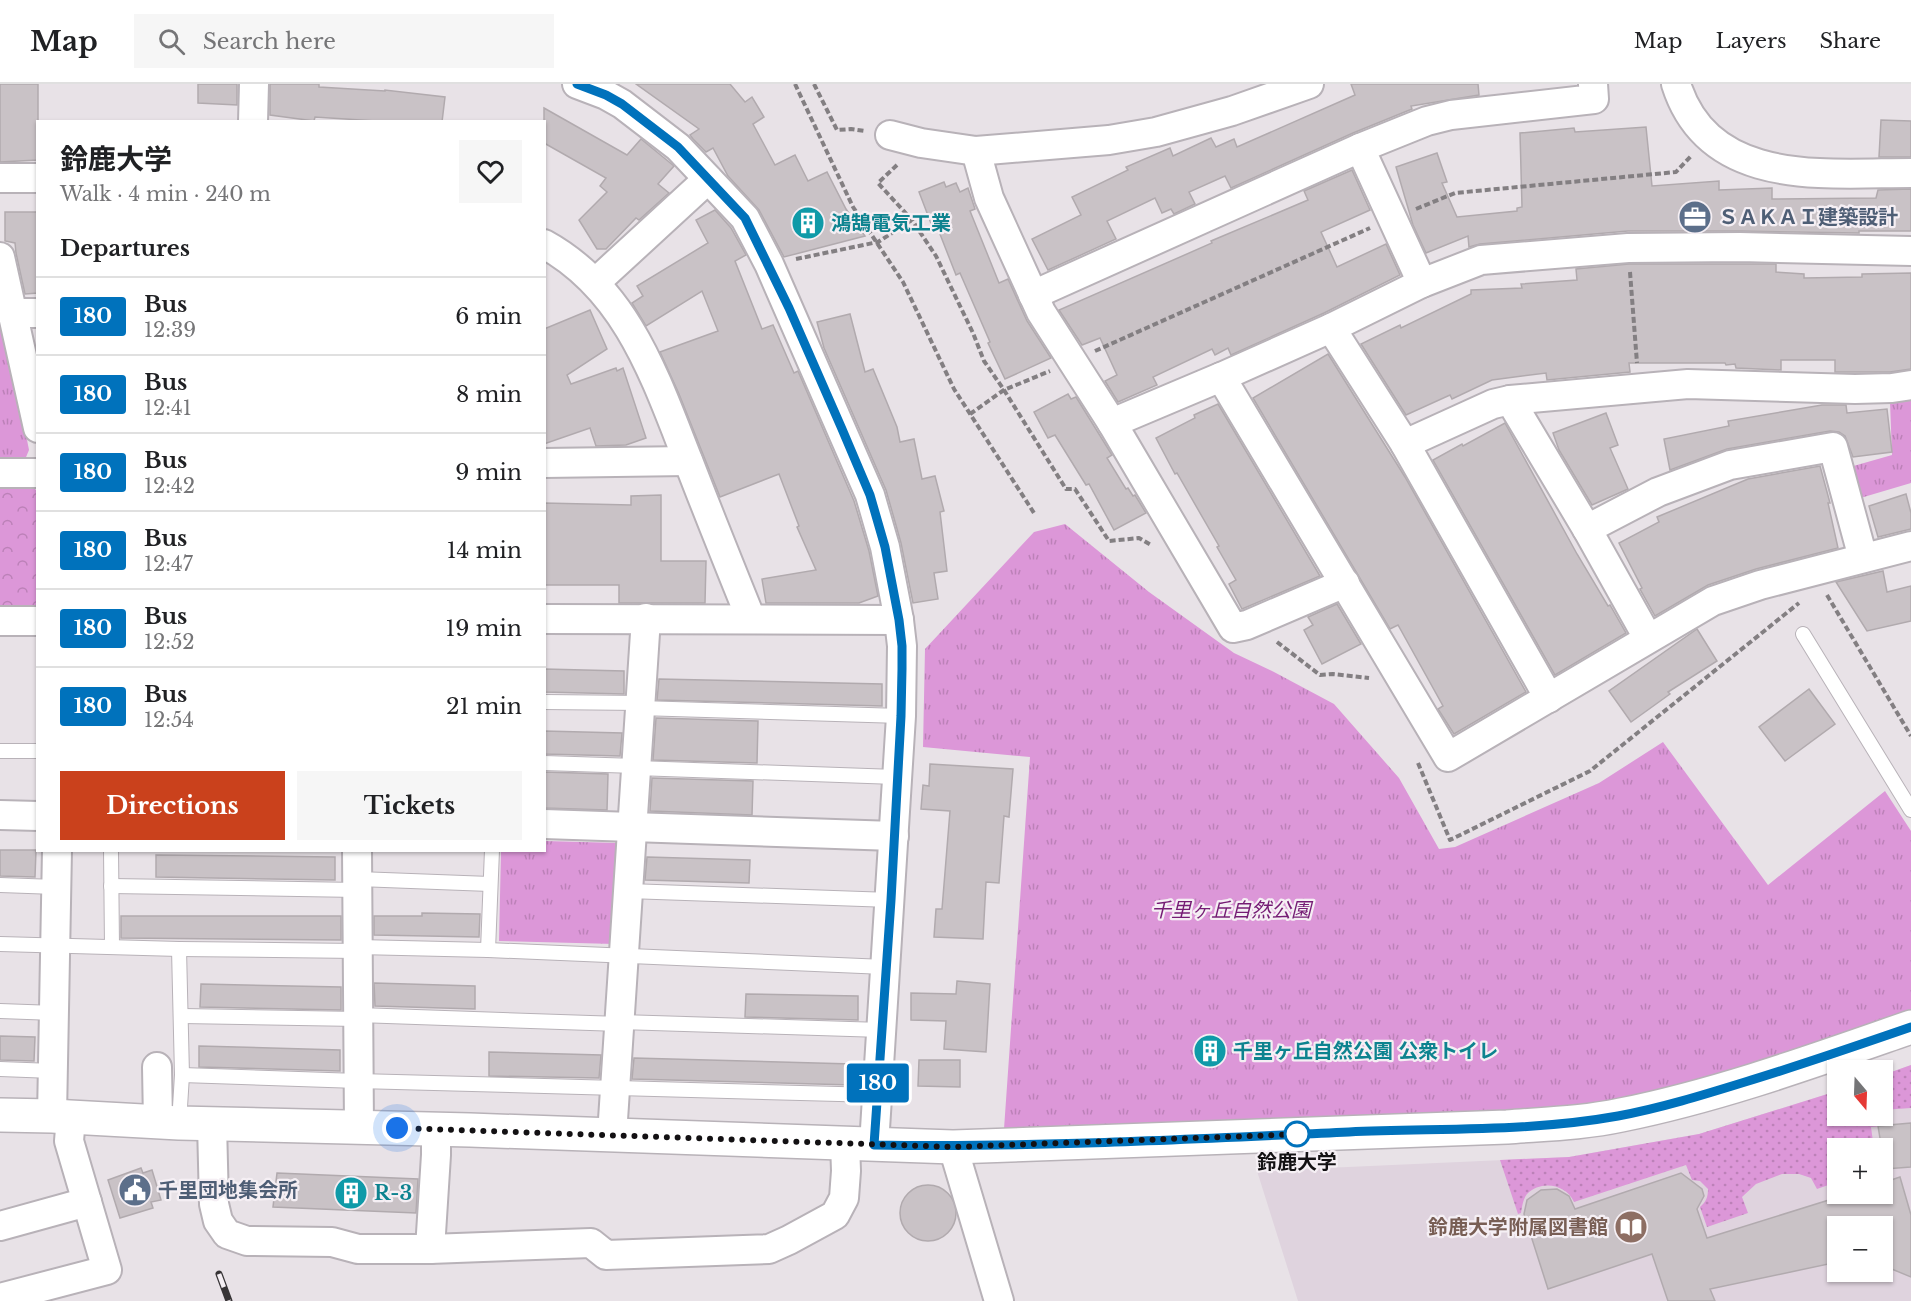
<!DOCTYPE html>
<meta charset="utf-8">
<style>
body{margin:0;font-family:"Libre Baskerville","Noto Sans JP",serif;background:#f6f6f6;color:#202124;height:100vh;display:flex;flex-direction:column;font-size:22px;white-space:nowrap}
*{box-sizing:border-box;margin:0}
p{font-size:20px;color:#757577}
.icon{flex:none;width:33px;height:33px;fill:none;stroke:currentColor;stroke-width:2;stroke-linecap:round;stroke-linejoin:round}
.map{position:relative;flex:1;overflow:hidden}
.details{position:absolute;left:36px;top:36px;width:510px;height:732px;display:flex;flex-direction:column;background:#fff;border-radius:0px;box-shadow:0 2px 4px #0004}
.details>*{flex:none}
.badge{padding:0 12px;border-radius:4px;font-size:21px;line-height:39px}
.needle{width:39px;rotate:161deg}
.controls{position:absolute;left:1827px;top:976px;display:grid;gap:12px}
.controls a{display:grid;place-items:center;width:66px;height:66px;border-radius:0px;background:#fff;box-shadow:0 2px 4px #0004;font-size:30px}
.you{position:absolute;width:30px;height:30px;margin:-15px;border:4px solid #fff;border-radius:50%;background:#1a73e8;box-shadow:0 0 0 9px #1a73e833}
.map>.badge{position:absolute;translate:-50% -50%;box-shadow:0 0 0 3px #fff}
h2{padding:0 24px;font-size:22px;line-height:54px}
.round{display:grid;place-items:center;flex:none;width:63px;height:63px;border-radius:0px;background:#f6f6f6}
.summary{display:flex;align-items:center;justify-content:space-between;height:102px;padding:0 24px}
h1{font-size:28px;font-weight:700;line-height:45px}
.action{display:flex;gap:12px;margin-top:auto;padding:12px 24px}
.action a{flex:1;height:69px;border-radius:0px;background:#ca411c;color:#fff;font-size:24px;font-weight:700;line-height:69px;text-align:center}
.action a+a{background:#f6f6f6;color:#202124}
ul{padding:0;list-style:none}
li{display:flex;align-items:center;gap:18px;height:78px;padding:0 24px;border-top:2px solid #e0e0e0}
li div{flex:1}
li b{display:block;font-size:22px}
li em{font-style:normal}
li .badge{min-width:66px;font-weight:700;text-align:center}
header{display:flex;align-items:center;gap:36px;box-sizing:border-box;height:84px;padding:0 30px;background:#fff;border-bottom:2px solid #e0e0e0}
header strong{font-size:28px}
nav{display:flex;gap:33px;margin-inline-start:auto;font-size:21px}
.search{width:420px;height:54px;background:#f6f6f6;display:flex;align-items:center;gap:15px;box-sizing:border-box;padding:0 21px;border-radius:0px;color:#757577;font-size:22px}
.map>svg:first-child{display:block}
.built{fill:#dfd3de;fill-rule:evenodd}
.grass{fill:url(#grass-dots)}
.forest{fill:url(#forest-crowns)}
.park{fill:url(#park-tufts)}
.building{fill:#c9c2c6;stroke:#b1aaae;stroke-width:1.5}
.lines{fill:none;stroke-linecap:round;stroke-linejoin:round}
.lane-casing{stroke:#b8b2b8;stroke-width:16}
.street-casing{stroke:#b8b2b8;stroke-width:32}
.secondary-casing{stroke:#b8b2b8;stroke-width:36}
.path{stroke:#837f82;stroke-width:4;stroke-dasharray:6 3;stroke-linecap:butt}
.lane{stroke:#fff;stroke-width:14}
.street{stroke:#fff;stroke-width:28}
.secondary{stroke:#fff;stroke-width:33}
.rail-casing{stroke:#373436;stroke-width:7}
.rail{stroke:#f5eff4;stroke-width:4.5;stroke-dasharray:14;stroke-linecap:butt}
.line-casing{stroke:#fff;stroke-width:14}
.line{stroke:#0072bc;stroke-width:9}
.walk{stroke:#131113;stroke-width:6;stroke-dasharray:0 10.8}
.stop-dot{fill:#fff;stroke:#0072bc;stroke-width:3}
.labels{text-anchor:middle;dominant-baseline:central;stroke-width:4.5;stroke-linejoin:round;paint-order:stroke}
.service-label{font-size:20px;font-weight:bold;fill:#4e5e75;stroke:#f5eff4;text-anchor:start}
.culture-label{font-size:20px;font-weight:bold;fill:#0d838f;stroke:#f5eff4;text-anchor:start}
.park-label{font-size:20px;font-style:italic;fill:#751c74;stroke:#f5eff4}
.stop-label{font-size:20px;font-weight:bold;fill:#131113;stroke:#f5eff4}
.education-label{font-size:20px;font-weight:bold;fill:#785e54;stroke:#f5eff4;text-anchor:end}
</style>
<header>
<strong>Map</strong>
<div class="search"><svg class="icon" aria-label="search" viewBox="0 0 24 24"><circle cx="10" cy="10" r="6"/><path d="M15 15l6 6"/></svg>Search here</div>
<nav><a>Map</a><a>Layers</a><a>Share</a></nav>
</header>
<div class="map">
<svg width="1911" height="1217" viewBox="0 0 1911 1217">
<defs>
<pattern id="grass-dots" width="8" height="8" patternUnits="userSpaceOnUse" patternTransform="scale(1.5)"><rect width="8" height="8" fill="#dc97d8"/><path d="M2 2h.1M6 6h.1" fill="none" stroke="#bc81b8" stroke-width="1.8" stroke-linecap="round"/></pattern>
<pattern id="forest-crowns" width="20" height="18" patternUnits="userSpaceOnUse" patternTransform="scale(1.5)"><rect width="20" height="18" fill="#dc97d8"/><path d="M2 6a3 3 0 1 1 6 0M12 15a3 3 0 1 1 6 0" fill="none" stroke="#bc81b8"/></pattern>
<pattern id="park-tufts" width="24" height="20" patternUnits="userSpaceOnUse" patternTransform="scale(1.5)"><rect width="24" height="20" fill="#dc97d8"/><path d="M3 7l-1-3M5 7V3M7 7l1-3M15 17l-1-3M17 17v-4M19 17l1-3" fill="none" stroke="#bc81b8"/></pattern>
</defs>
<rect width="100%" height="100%" fill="#e8e2e7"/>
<!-- built -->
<path class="built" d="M1911,981v236h-613l-41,-130 312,-14 130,-23 138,-43 1,25h44l1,-41zM1838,1065h44v45h-44zM1838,1143h44v45h-44z"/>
<!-- grass -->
<g class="grass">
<polygon points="1911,981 1911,1024 1883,1026 1883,991"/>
<path d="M1837,1007l1,25h44v10l-11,1 3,22h-36l-1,33 -20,7 -6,-11 -12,-4h-17l-26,10 -14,13 6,16 -41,14 -7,-20c6,-5 8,-10 8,-18l-8,-8 -8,-1 -6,-15 -112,37c-8,-18 -33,-22 -47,-8 -4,5 -5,13 -6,19l-3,1 -18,-54 69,-3 130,-23z"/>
</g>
<!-- forest -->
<polygon class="forest" points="0,399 28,399 37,407 37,524 0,523"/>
<!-- park -->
<g class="park">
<polygon points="0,218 29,366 24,378 0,379"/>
<polygon points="1911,314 1911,399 1857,415 1850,383 1892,371 1890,318"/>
<polygon points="1065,440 1149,508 1234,569 1274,588 1334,620 1399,694 1439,765 1455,763 1599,699 1663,658 1768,801 1885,707 1911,747 1911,928 1781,972 1655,1010 1582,1024 1004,1045 1030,673 923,663 925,565 1034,448"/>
<polygon points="545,757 618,759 615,860 499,857 501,767 544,766"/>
</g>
<!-- building -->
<g class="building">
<polygon points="0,0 38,0 38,76 0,78"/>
<polygon points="198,0 237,0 237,21 198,19"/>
<polygon points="270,0 319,0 319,3 385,7 385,6 445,13 442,38 391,38 315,33 314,37 270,31"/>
<polygon points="636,0 730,0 745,18 752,13 764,33 753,40 775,81 795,71 808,97 827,88 846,125 865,152 784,173 759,126 728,92 713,64 706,68 693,55 690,51 699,45"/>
<polygon points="1351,0 1478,0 1479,11 1411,22 1412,25 1353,49 1231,104 1225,92 1189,108 1195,120 1174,130 1171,125 1162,129 1155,114 1107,137 1116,155 1048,186 1032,155 1081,131 1072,113 1128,86 1126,83 1170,64 1173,72 1211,54 1216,63 1234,55 1237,63 1355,11"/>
<polygon points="544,24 627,71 641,55 674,82 658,100 669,109 639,136 636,134 606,165 597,165 579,136 607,108 600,102 606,94 544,59"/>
<polygon points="1881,36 1911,37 1911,73 1879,73"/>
<polygon points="1646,43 1652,102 1719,97 1719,106 1772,104 1772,115 1876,114 1878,106 1911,105 1911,147 1859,147 1859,149 1740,147 1628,147 1480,160 1469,163 1468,152 1426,169 1413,141 1396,83 1437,69 1447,98 1442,99 1457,133 1517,127 1517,124 1522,123 1520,49 1574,44 1575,48"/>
<polygon points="1352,86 1370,126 1321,148 1337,183 1386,160 1400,191 1324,229 1231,271 1228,264 1215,271 1212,265 1153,293 1157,301 1118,318 1105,297 1117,291 1100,254 1082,261 1059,226 1212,159 1211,157 1308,116 1304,107"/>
<polygon points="944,98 946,103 956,99 960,108 968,104 975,125 970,127 999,199 1008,195 1027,237 1051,274 1005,295 988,259 990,258 960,189 956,191 936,140 932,142 919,108"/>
<polygon points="715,126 731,144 746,171 735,177 762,245 773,241 794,289 798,287 854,417 869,467 878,512 859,519 766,519 762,495 816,486 797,443 799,442 779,390 720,413 679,310 660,268 718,247 702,207 646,242 632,219 643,212 637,202 708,159 696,136"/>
<polygon points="5,128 38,128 38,209 25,210 16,169 15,159 5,157"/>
<polygon points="1629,180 1776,180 1776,188 1804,190 1804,194 1862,193 1862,190 1911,189 1911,285 1890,288 1835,288 1835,276 1781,276 1781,286 1736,284 1735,280 1726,281 1725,279 1629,279 1630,288 1547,296 1546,289 1492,296 1452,315 1450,311 1406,331 1361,260 1400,241 1401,244 1471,210 1471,206 1522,204 1521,200 1577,196 1576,185"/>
<polygon points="590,226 607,265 567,291 571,300 616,284 617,287 623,284 646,354 626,361 596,362 590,344 544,360 544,245"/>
<polygon points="850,230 865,288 873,285 897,343 900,358 914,355 922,395 935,392 944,427 940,428 947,487 934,489 938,515 913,519 901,459 886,406 824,264 817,238"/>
<polygon points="1328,270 1405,393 1526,608 1454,650 1438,625 1443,622 1398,541 1390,545 1253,314"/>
<polygon points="1068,310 1071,315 1076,313 1112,371 1107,374 1126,405 1128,404 1133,412 1135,411 1146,429 1114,446 1089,400 1086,401 1055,351 1048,354 1034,328"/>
<polygon points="1218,320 1320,492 1242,525 1229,500 1236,496 1217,463 1219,462 1177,389 1175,390 1156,354 1195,334 1194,331"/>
<polygon points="1822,321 1846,321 1847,329 1887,325 1892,368 1853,373 1845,352 1839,348 1830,347 1727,365 1670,386 1664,355 1729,342 1728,337"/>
<polygon points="1606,329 1618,361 1610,364 1628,405 1592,421 1559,366 1553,349"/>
<polygon points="1505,339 1577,470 1608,522 1610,521 1626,549 1555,591 1433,376 1462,360 1463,362"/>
<polygon points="1820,382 1830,419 1828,419 1838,464 1756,485 1708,501 1655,532 1640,505 1642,504 1619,459 1659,438 1657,433 1748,395"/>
<polygon points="1906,410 1911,429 1911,445 1878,453 1869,422"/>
<polygon points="661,411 661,477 706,477 705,519 619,519 619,501 544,501 544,419 631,421 631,412"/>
<polygon points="1883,487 1887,508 1911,502 1911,537 1867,547 1836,498"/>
<polygon points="1337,520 1361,560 1322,580 1304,546 1313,541 1308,533"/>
<polygon points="1697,545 1717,577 1668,608 1670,610 1631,638 1609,607"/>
<polygon points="544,585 624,587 624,610 544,608"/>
<polygon points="659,595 882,600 882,622 657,616"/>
<polygon points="1809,605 1835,640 1785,677 1759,643"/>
<polygon points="656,634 758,637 757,679 653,676"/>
<polygon points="544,647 622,649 620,672 544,670"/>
<polygon points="930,680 1013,685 1009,733 1004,732 999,799 986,798 983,855 934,853 936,825 942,825 950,727 921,725 923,701 929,702"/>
<polygon points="544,688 608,690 607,726 544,724"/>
<polygon points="652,694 753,697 752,731 650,727"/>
<polygon points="0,766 36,766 35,793 0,792"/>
<polygon points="156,771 335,773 335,796 156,793"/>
<polygon points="647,773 750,776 749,799 645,796"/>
<polygon points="422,829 480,830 479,853 374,851 374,832 422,832"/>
<polygon points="121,832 341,832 341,856 121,854"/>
<polygon points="957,897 990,900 986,968 944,965 946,937 911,936 911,909 956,910"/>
<polygon points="374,899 475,902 475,925 375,922"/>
<polygon points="201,900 341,903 341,926 200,923"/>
<polygon points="746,910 858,912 858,936 745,933"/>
<polygon points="0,952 35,953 34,977 0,976"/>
<polygon points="199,962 340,966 340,987 199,983"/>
<polygon points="489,968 601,971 599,994 489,992"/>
<polygon points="634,974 852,980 852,1001 632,995"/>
<polygon points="919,976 960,976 960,1003 918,1002"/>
<polygon points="1911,1039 1911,1083 1885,1085 1878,1042"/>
<polygon points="141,1084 143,1089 152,1086 161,1116 151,1118 153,1124 120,1134 108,1096"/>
<polygon points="277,1089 418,1095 416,1129 273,1123"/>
<polygon points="1681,1089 1702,1105 1704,1112 1697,1125 1707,1154 1848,1110 1882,1110 1882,1099 1900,1093 1911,1131 1911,1193 1882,1181 1882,1143 1838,1143 1838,1178 1710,1205 1715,1217 1668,1217 1652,1170 1548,1205 1524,1130 1527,1116 1541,1106 1557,1105 1569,1112 1575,1125"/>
<circle cx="928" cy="1129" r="28"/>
</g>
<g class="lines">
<defs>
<g id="lane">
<polyline points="1803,550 1911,726"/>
<polyline points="544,618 640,619"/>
<polyline points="639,624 901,632"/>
<polyline points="0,667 38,667"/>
<polyline points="544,679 636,682"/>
<polyline points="636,684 896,693"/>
<polyline points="111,766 112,863"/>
<polyline points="358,795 490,800"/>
<polyline points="0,801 56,803"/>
<polyline points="111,802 358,806"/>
<polyline points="628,807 891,816"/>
<polyline points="0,860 179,865 358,867"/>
<polyline points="358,863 488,866 885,883"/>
<polyline points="179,865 182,991 179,1039"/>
<polyline points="488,866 492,766"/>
<polyline points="0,927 55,929"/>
<polyline points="358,931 620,940"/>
<polyline points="182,932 358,935"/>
<polyline points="620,938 882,946"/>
<polyline points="0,985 53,987"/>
<polyline points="182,991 358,997 877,1011"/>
</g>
<g id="street">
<polyline points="577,0 606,11 622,20 678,63 745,134 769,180 870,411 885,463 899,536 902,562 901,632 874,1061"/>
<path d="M1676,0c33,104 148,89 235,89"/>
<polyline points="253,38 254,0"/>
<polyline points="890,51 921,59 976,67 1109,56 1156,48 1232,27 1309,0"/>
<polyline points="976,67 989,114 1041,228 1112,339 1221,293"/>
<polyline points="0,94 38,94"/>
<path d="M544,160c84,46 112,136 145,219 20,52 41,104 62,156"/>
<polyline points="1911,167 1740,163 1628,164 1481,176 1422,199 1331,244 1221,293 1448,673 1713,517 1760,501 1911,462"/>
<polyline points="0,173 38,344"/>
<polyline points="596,198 708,95"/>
<polyline points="1422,199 1360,64 1427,37 1451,31 1594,15 1593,0"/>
<polyline points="1033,211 1360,64"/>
<polyline points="13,229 38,229"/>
<polyline points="1331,244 1405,360"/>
<polyline points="1510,316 1587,445 1648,554"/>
<polyline points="1112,339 1233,544 1247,541 1345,499"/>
<polyline points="544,379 688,377"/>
<polyline points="0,389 38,389"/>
<polyline points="1587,445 1658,408 1730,381 1833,363 1863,474"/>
<polyline points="544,535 899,536"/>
<polyline points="0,537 38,537"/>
<polyline points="1549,614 1405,360 1493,320 1510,316 1688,300 1855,305 1892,304 1911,301"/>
<polyline points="0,731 38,732"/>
<polyline points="544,740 894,752"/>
<polyline points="357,766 359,1043"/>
<polyline points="157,983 158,1038"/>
<polyline points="52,1032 57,766"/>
<polyline points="212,1040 214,1120 218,1137 227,1150 247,1157 332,1158 358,1165 430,1165 436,1071 436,1045"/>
<polyline points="612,1051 646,534"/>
<polyline points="953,1063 999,1217"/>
<polyline points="0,1142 87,1118"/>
<polyline points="430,1165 591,1159 606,1171 769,1165 789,1156 835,1131 844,1114 846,1087 845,1059"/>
<polyline points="0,1214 107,1186 69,1057 71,1033"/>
</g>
<path id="secondary" d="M0,1031l52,1 127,7 291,7 483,17 554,-20c39,-3 77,-4 114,-12 99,-20 195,-55 290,-88"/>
</defs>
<!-- lane casing -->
<use href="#lane" class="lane-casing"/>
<!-- street casing -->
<use href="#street" class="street-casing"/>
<!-- secondary casing -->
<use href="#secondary" class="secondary-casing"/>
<!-- path -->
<g class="path">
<polyline points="795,0 853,123 903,198 954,305 1034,429"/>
<polyline points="814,0 837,46 851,45 865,47"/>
<polyline points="897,81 878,99 912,136 936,172 973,249 984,277 1004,306 1066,405 1075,405 1109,457 1139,454 1151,461"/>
<polyline points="1416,125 1455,109 1676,88 1691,72"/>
<polyline points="796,175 878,158 912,136"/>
<polyline points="1630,188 1637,279"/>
<polyline points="1095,267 1370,144"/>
<polyline points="970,330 1004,306 1050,287"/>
<polyline points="1827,511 1911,652"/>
<polyline points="1277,558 1320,591 1333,590 1369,594"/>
<polyline points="1418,679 1450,756 1590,687 1799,519"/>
</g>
<!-- lane -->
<use href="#lane" class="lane"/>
<!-- street -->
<use href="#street" class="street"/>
<!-- secondary -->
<use href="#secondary" class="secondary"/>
<defs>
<polyline id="rail" points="219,1190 229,1217"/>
</defs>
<!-- rail casing -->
<use href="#rail" class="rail-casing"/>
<!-- rail -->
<use href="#rail" class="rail"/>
</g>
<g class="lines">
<defs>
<path id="line" d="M577,0l29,11 16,9 56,43 67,71 44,90 53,121 28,66 15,52 14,73 3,26v23l-1,47 -10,184 -17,245c158,3 317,-6 475,-13 89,-4 181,0 269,-16 43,-8 85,-21 127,-34 56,-17 111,-36 166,-55"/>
</defs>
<!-- line casing -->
<use href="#line" class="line-casing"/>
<!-- line -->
<use href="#line" class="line"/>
<!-- walk -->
<polyline class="walk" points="397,1044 953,1063 1305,1050 1297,1050"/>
</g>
<!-- icons -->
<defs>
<symbol id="office-disc" viewBox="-11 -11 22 22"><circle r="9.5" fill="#5c6f8a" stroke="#f5eff4"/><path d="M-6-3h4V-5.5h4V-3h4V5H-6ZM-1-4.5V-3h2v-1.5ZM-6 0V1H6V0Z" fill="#fff"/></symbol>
<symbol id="building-disc" viewBox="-11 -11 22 22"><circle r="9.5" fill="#0f9aa8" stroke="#f5eff4"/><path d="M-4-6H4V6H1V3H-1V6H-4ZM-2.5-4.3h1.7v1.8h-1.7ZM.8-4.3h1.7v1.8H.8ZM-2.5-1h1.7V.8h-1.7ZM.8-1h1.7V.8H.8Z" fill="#fff"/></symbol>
<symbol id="civic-disc" viewBox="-11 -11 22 22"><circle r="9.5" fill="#5c6f8a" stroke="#f5eff4"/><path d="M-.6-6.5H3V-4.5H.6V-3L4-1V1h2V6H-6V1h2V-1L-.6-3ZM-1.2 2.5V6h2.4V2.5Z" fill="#fff"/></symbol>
<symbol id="library-disc" viewBox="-11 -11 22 22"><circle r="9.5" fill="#8d6e63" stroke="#f5eff4"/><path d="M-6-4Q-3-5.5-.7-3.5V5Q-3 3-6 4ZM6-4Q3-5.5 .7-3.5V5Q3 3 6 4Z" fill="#fff"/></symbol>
</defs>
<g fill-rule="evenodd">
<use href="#office-disc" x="1676" y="114" width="38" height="38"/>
<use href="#building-disc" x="789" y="120" width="38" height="38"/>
<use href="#building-disc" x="1191" y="948" width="38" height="38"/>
<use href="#civic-disc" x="116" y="1087" width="38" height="38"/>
<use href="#building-disc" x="332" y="1090" width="38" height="38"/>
<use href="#library-disc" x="1612" y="1124" width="38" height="38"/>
</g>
<!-- markers -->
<circle class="stop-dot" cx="1297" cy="1050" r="12"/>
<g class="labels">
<!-- service labels -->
<g class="service-label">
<text x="1718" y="133">ＳＡＫＡＩ建築設計</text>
<text x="158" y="1106">千里団地集会所</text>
</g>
<!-- culture labels -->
<g class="culture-label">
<text x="831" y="139">鴻鵠電気工業</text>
<text x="1233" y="967">千里ヶ丘自然公園 公衆トイレ</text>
<text x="374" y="1109">R-3</text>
</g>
<!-- park labels -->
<g class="park-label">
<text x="1231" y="826">千里ヶ丘自然公園</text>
</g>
<!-- stop labels -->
<g class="stop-label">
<text x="1297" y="1078">鈴鹿大学</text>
</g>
<!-- education labels -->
<g class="education-label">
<text x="1608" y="1143">鈴鹿大学附属図書館</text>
</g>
</g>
</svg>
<div class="controls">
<a><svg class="needle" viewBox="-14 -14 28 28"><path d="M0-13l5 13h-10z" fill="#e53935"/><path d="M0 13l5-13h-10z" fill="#757577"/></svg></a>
<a>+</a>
<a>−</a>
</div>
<div class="you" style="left:397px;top:1044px"></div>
<b class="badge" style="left:878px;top:999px;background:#0072bc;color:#fff">180</b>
<section class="details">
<div class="summary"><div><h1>鈴鹿大学</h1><p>Walk · 4 min · 240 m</p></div><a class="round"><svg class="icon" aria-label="heart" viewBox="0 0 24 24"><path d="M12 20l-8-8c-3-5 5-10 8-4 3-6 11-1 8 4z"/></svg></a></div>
<h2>Departures</h2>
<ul>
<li><span class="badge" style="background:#0072bc;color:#fff">180</span><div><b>Bus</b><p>12:39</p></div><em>6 min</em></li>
<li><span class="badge" style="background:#0072bc;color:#fff">180</span><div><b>Bus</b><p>12:41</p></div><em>8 min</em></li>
<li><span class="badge" style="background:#0072bc;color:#fff">180</span><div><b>Bus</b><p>12:42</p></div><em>9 min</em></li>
<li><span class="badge" style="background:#0072bc;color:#fff">180</span><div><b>Bus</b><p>12:47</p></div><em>14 min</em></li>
<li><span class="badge" style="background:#0072bc;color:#fff">180</span><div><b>Bus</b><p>12:52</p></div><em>19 min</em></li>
<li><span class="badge" style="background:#0072bc;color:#fff">180</span><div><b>Bus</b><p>12:54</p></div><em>21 min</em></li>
</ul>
<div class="action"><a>Directions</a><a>Tickets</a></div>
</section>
</div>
